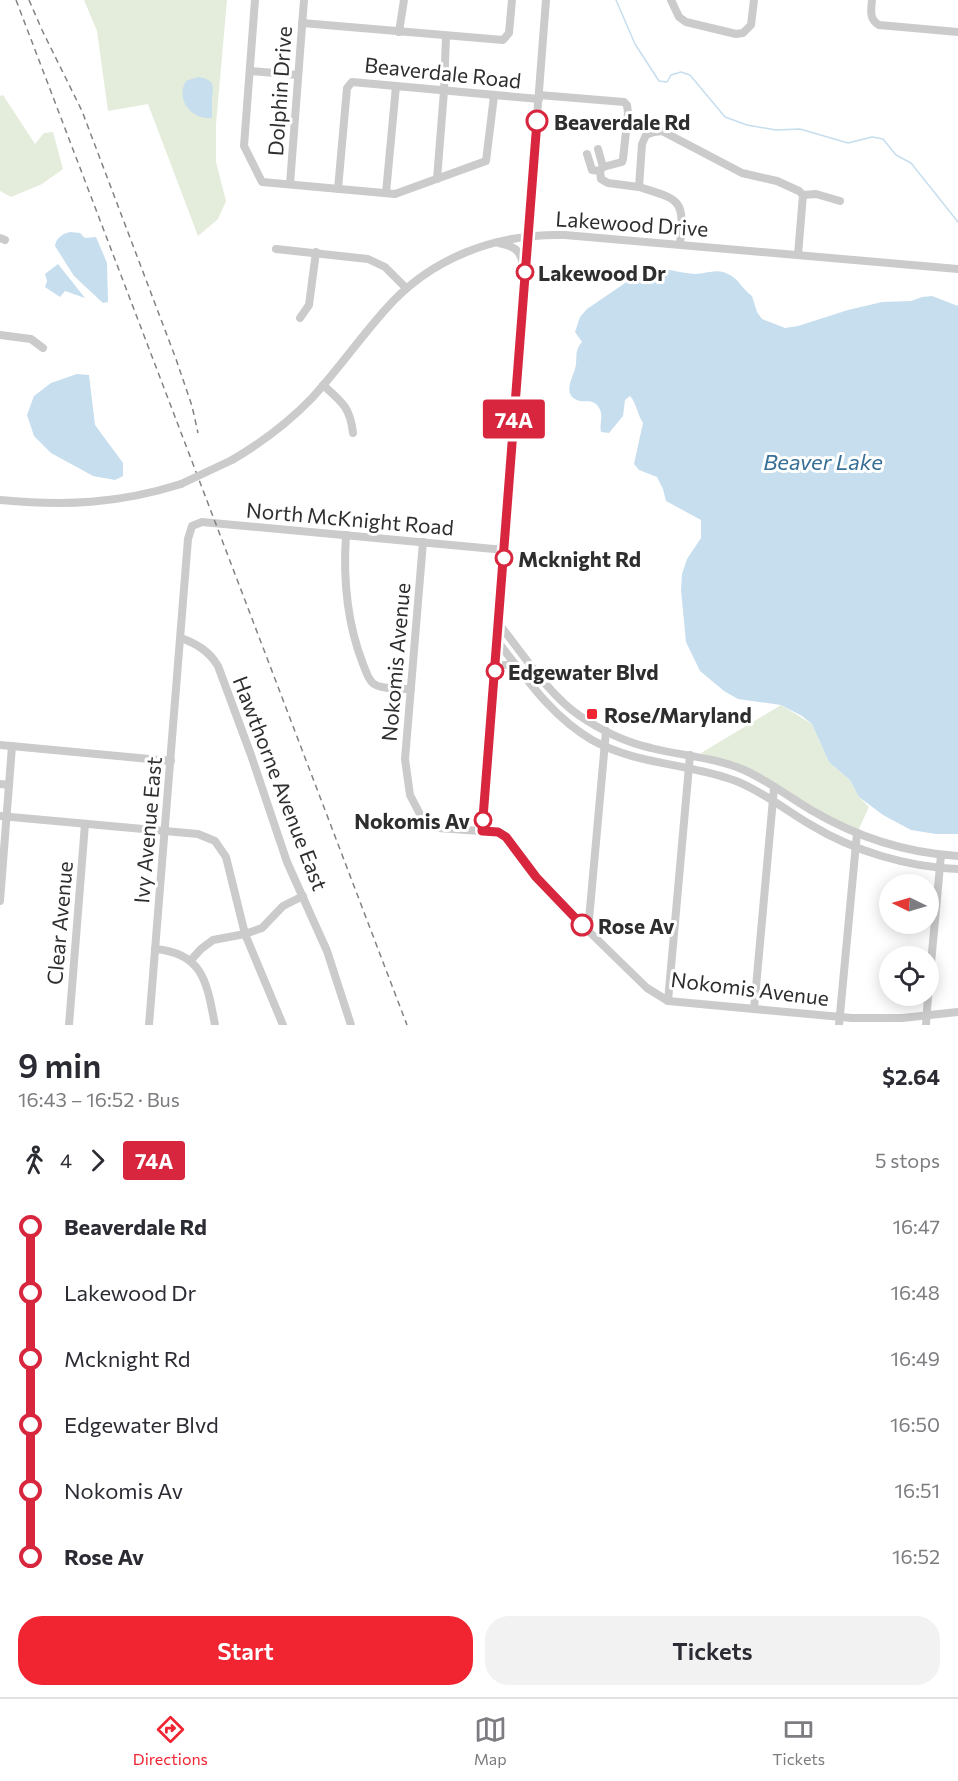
<!DOCTYPE html>
<meta charset="utf-8">
<style>
body{margin:0;font-family:Commissioner,sans-serif;background:#f2f2f3;color:#2b2b33;height:100vh;display:flex;flex-direction:column;font-size:22px;white-space:nowrap}
*{box-sizing:border-box;margin:0}
p{font-size:20px;color:#7c7c81}
.icon{flex:none;width:33px;height:33px;fill:none;stroke:currentColor;stroke-width:2;stroke-linecap:round;stroke-linejoin:round}
.map{position:relative;height:1025px;overflow:hidden}
.panel{display:flex;flex-direction:column;background:#fff;flex:1}
.panel>*{flex:none}
.badge{padding:0 12px;border-radius:4px;font-size:21px;line-height:39px}
.needle{width:39px;rotate:275deg}
.tools{position:absolute;left:879px;top:874px;display:grid;gap:12px}
.tools a{display:grid;place-items:center;width:60px;height:60px;border-radius:50%;background:#fff;box-shadow:0 3px 15px #0003;font-size:30px}
.map>.badge{position:absolute;translate:-50% -50%;box-shadow:0 0 0 3px #fff}
.legs{display:flex;align-items:center;gap:9px;height:66px;padding:0 18px;font-size:20px}
.legs p{margin-inline-start:auto}
.summary{display:flex;align-items:center;justify-content:space-between;height:102px;padding:0 18px}
h1{font-size:33px;font-weight:600;line-height:45px}
.cta{display:flex;gap:12px;margin-top:auto;padding:12px 18px}
.cta a{flex:1;height:69px;border-radius:24px;background:#f02531;color:#fff;font-size:24px;font-weight:600;line-height:69px;text-align:center}
.cta a+a{background:#f2f2f3;color:#2b2b33}
ul{padding:0 18px;list-style:none}
li{display:flex;align-items:center;gap:21px;height:66px;font-size:22px}
li i{display:grid;place-items:center;width:9px;height:100%;margin:0 8px;background:currentColor}
li i::after{content:'';width:15px;height:15px;margin:-8px;border:4px solid;border-radius:50%;background:#fff}
li p{margin-inline-start:auto}
li:first-child i{background:linear-gradient(#0000 50%,currentColor 0)}
li:last-child i{background:linear-gradient(currentColor 50%,#0000 0)}
.dock{display:flex;justify-content:space-around;align-items:center;height:84px;border-top:2px solid #e1e1e2;background:#fff;font-size:16px;color:#7c7c81}
.dock a{display:grid;justify-items:center;gap:3px}
.dock .current{color:#f02531}
.map>svg:first-child{display:block}
.green{fill:#e4eddb}
.water{fill:#c6deee}
.lines{fill:none;stroke-linecap:round;stroke-linejoin:round}
.stream{stroke:#c6deee;stroke-width:1.5}
.minor{stroke:#cbcbcb;stroke-width:8}
.rail{stroke:#838383;stroke-width:1.5;stroke-dasharray:6 4.5;stroke-linecap:butt}
.minor-bridge{stroke:#cbcbcb;stroke-width:8}
.line-1-casing{stroke:#fff;stroke-width:14}
.line-1{stroke:#d7263d;stroke-width:9}
.stop-1-dot{fill:#fff;stroke:#d7263d;stroke-width:3}
.poi-dot{fill:#f02531;stroke:#fff;stroke-width:2}
.labels{text-anchor:middle;dominant-baseline:central;stroke-width:6;stroke-linejoin:round;paint-order:stroke}
.street-label{font-size:21px;fill:#2e2e2e;stroke:#fff}
.stop-label{font-size:21px;font-weight:bold;fill:#2e2e2e;stroke:#fff;text-anchor:start}
.poi-label{font-size:21px;font-weight:bold;fill:#2e2e2e;stroke:#fff;text-anchor:start}
.water-label{font-size:22px;font-style:italic;fill:#376f96;stroke:#fff}
</style>
<div class="map">
<svg width="958" height="1025" viewBox="0 0 958 1025">
<rect width="100%" height="100%" fill="#fff"/>
<!-- green -->
<g class="green">
<polygon points="84,0 227,0 216,124 216,162 226,201 218,219 198,236 148,104 108,111 97,31"/>
<polygon points="3,95 35,144 44,133 53,132 63,169 42,184 11,197 0,191 0,96"/>
<polygon points="781,705 812,724 829,762 850,780 859,797 869,807 857,833 746,770 701,753"/>
</g>
<!-- water -->
<g class="water">
<path d="M198,77c20,3 14,11 14,25 0,6 0,11 0,16 -21,2 -37,-19 -26,-37z"/>
<path d="M71,232l9,1 5,5 11,-1 11,26 1,39 -5,1 -29,-27 -19,-30c1,-8 8,-13 16,-14z"/>
<polygon points="58,264 85,298 65,291 60,297 45,287 47,281 45,274"/>
<path d="M657,267c12,3 26,6 38,7 12,0 21,-6 33,0 11,5 14,15 24,22l5,16 5,7 23,9 13,-2 50,-16 34,-8 29,-1 11,-4 10,-1 26,10v528h-22l-25,-4 -28,-15 -24,-18 -9,-17 -21,-18 -17,-38 -10,-8 -21,-11 -43,-6 -14,-8 -24,-20 -14,-29 -5,-52 1,-16 5,-15 14,-21v-18l-35,-19 -3,-12 -6,-12 -18,-7 -5,-6 9,-41c-6,-9 -6,-19 -13,-27l-5,4 -2,16 -14,17 -8,-1c-2,-10 4,-18 -4,-27 -7,-7 -15,-1 -22,-6 -13,-8 0,-24 1,-35 1,-10 -1,-14 6,-22l-7,-10 5,-15 7,-8 44,-30 8,-2 6,-8z"/>
<polygon points="77,374 89,375 95,425 123,463 123,476 115,480 93,476 51,453 34,436 27,415 34,396 51,383"/>
</g>
<g class="lines">
<!-- stream -->
<polyline class="stream" points="616,0 635,44 659,81 667,82 671,75 681,72 690,75 725,117 747,125 776,130 800,129 848,143 872,137 883,139 896,155 911,163 958,222"/>
<!-- minor -->
<g class="minor">
<polyline points="255,0 244,146 262,182 395,194 486,161 494,96"/>
<polyline points="671,0 679,17 686,22 736,34 743,33 751,25 754,0"/>
<path d="M872,0c-1,11 -3,19 7,25l79,7"/>
<polyline points="302,23 503,40 509,33 512,0"/>
<polyline points="399,32 404,0"/>
<polyline points="250,71 298,75"/>
<polyline points="539,95 624,102 627,105 628,113 623,159 622,162 603,167 600,171 601,179 608,183 639,187"/>
<polyline points="598,149 603,167"/>
<polyline points="587,154 592,170 600,171"/>
<polyline points="437,179 444,91 446,36"/>
<polyline points="290,184 304,0"/>
<polyline points="338,189 347,88 352,82 539,99"/>
<polyline points="386,193 396,86"/>
<polyline points="803,195 816,194 840,201"/>
<polyline points="0,238 5,240"/>
<path d="M499,243c14,3 21,6 24,21"/>
<path d="M680,244c5,-45 0,-44 -41,-57l3,-43 4,-9 8,-3 8,-1 80,42 35,8 22,10 4,4 -5,60"/>
<polyline points="276,249 368,259 385,267 406,288"/>
<polyline points="300,318 309,305 316,252"/>
<polyline points="0,335 31,339 43,348"/>
<path d="M323,385c19,17 27,22 30,48"/>
<path d="M232,460c29,-17 56,-37 80,-62 26,-28 47,-59 73,-88 45,-52 111,-77 180,-75l393,34"/>
<path d="M0,500c65,6 118,4 181,-16"/>
<path d="M346,535c-3,44 1,88 17,129 3,7 5,16 11,20 9,6 26,4 37,5"/>
<polyline points="423,542 405,759 410,795 423,820 438,828 494,832 506,837 536,877 569,912 647,988 668,1001 852,1018 902,1018 958,1012"/>
<path d="M499,624c24,30 50,71 81,92 22,15 45,26 71,32 31,8 63,9 93,22 23,10 45,27 67,40 44,26 95,43 147,46"/>
<path d="M181,638c16,6 28,13 37,28l33,89 36,107 40,89 24,74"/>
<path d="M498,642c28,36 53,74 94,98 45,25 96,23 144,41 26,10 51,30 75,44 43,26 96,42 147,44"/>
<polyline points="495,671 501,665 516,665"/>
<polyline points="0,745 171,761"/>
<polyline points="0,784 9,785"/>
<polyline points="0,816 198,834 215,841 226,857 245,934 283,1025"/>
<polyline points="482,831 546,0"/>
<polyline points="0,901 12,746"/>
<polyline points="588,931 606,731"/>
<path d="M155,949c49,4 52,35 60,76"/>
<polyline points="191,960 201,949 213,940 245,934 262,928 283,906 303,896"/>
<polyline points="928,996 941,855"/>
<polyline points="668,1001 690,755"/>
<polyline points="754,1009 774,788"/>
<polyline points="69,1025 85,824"/>
<polyline points="149,1025 188,539 192,526 202,522 505,550"/>
<polyline points="839,1025 857,833"/>
<polyline points="926,1025 928,996"/>
</g>
<!-- rail -->
<g class="rail">
<polyline points="16,0 407,1025"/>
<polyline points="29,0 42,30 82,111 176,359 192,406 198,433"/>
</g>
<!-- minor-bridge -->
<polyline class="minor-bridge" points="181,484 232,460"/>
</g>
<g class="lines">
<defs>
<polyline id="line-1" points="537,121 482,831 498,832 506,837 536,877 582,925"/>
</defs>
<!-- line-1 casing -->
<use href="#line-1" class="line-1-casing"/>
<!-- line-1 -->
<use href="#line-1" class="line-1"/>
</g>
<!-- markers -->
<g class="stop-1-dot">
<circle cx="537" cy="121" r="10"/>
<circle cx="525" cy="272" r="8"/>
<circle cx="504" cy="558" r="8"/>
<circle cx="495" cy="671" r="8"/>
<circle cx="483" cy="820" r="8"/>
<circle cx="582" cy="925" r="10"/>
</g>
<rect class="poi-dot" x="586" y="708" width="12" height="12" rx="3"/>
<g class="labels">
<!-- street labels -->
<g class="street-label">
<text transform="translate(443 72) rotate(6)">Beaverdale Road</text>
<text transform="translate(279 91) rotate(-86)">Dolphin Drive</text>
<text transform="translate(632 223) rotate(4)">Lakewood Drive</text>
<text transform="translate(350 518) rotate(5)">North McKnight Road</text>
<text transform="translate(395 662) rotate(-85)">Nokomis Avenue</text>
<text transform="translate(281 783) rotate(69)">Hawthorne Avenue East</text>
<text transform="translate(147 830) rotate(-85)">Ivy Avenue East</text>
<text transform="translate(59 923) rotate(-85)">Clear Avenue</text>
<text transform="translate(750 988) rotate(7)">Nokomis Avenue</text>
</g>
<!-- stop labels -->
<g class="stop-label">
<text x="554" y="121">Beaverdale Rd</text>
<text x="538" y="272">Lakewood Dr</text>
<text x="518" y="558">Mcknight Rd</text>
<text x="508" y="671">Edgewater Blvd</text>
<text x="470" y="820" text-anchor="end">Nokomis Av</text>
<text x="598" y="925">Rose Av</text>
</g>
<!-- poi labels -->
<g class="poi-label">
<text x="604" y="714">Rose/Maryland</text>
</g>
<!-- water labels -->
<g class="water-label">
<text x="823" y="461">Beaver Lake</text>
</g>
</g>
</svg>
<div class="tools">
<a><svg class="needle" viewBox="-14 -14 28 28"><path d="M0-13l5 13h-10z" fill="#e53935"/><path d="M0 13l5-13h-10z" fill="#7c7c81"/></svg></a>
<a><svg class="icon" aria-label="locate" viewBox="0 0 24 24"><circle cx="12" cy="12" r="6"/><path d="M12 2v4M12 18v4M2 12h4M18 12h4"/></svg></a>
</div>
<b class="badge" style="left:514px;top:419px;background:#d7263d;color:#fff">74A</b>
</div>
<section class="panel">
<div class="summary"><div><h1>9 min</h1><p>16:43 – 16:52 · Bus</p></div><b>$2.64</b></div>
<div class="legs"><svg class="icon" aria-label="walk" viewBox="0 0 24 24"><circle cx="13" cy="4" r="2"/><path d="M13 8l-2 6 4 7M11 14l-3 7M7 12l3-4h3l4 4"/></svg>4<svg class="icon" aria-label="forward" viewBox="0 0 24 24"><path d="M9 5l7 7-7 7"/></svg><b class="badge" style="background:#d7263d;color:#fff">74A</b><p>5 stops</p></div>
<ul>
<li><i style="color:#d7263d"></i><b>Beaverdale Rd</b><p>16:47</p></li>
<li><i style="color:#d7263d"></i><span>Lakewood Dr</span><p>16:48</p></li>
<li><i style="color:#d7263d"></i><span>Mcknight Rd</span><p>16:49</p></li>
<li><i style="color:#d7263d"></i><span>Edgewater Blvd</span><p>16:50</p></li>
<li><i style="color:#d7263d"></i><span>Nokomis Av</span><p>16:51</p></li>
<li><i style="color:#d7263d"></i><b>Rose Av</b><p>16:52</p></li>
</ul>
<div class="cta"><a>Start</a><a>Tickets</a></div>
</section>
<nav class="dock">
<a class="current"><svg class="icon" aria-label="directions" viewBox="0 0 24 24"><path d="M12 3l9 9-9 9-9-9zM9 14v-3h6M13 9l2 2-2 2"/></svg>Directions</a>
<a><svg class="icon" aria-label="map" viewBox="0 0 24 24"><path d="M3 6l6-2 6 2 6-2v14l-6 2-6-2-6 2zM9 4v14M15 6v14"/></svg>Map</a>
<a><svg class="icon" aria-label="tickets" viewBox="0 0 24 24"><path d="M3 7h18v10H3zM15 7v10"/></svg>Tickets</a>
</nav>
